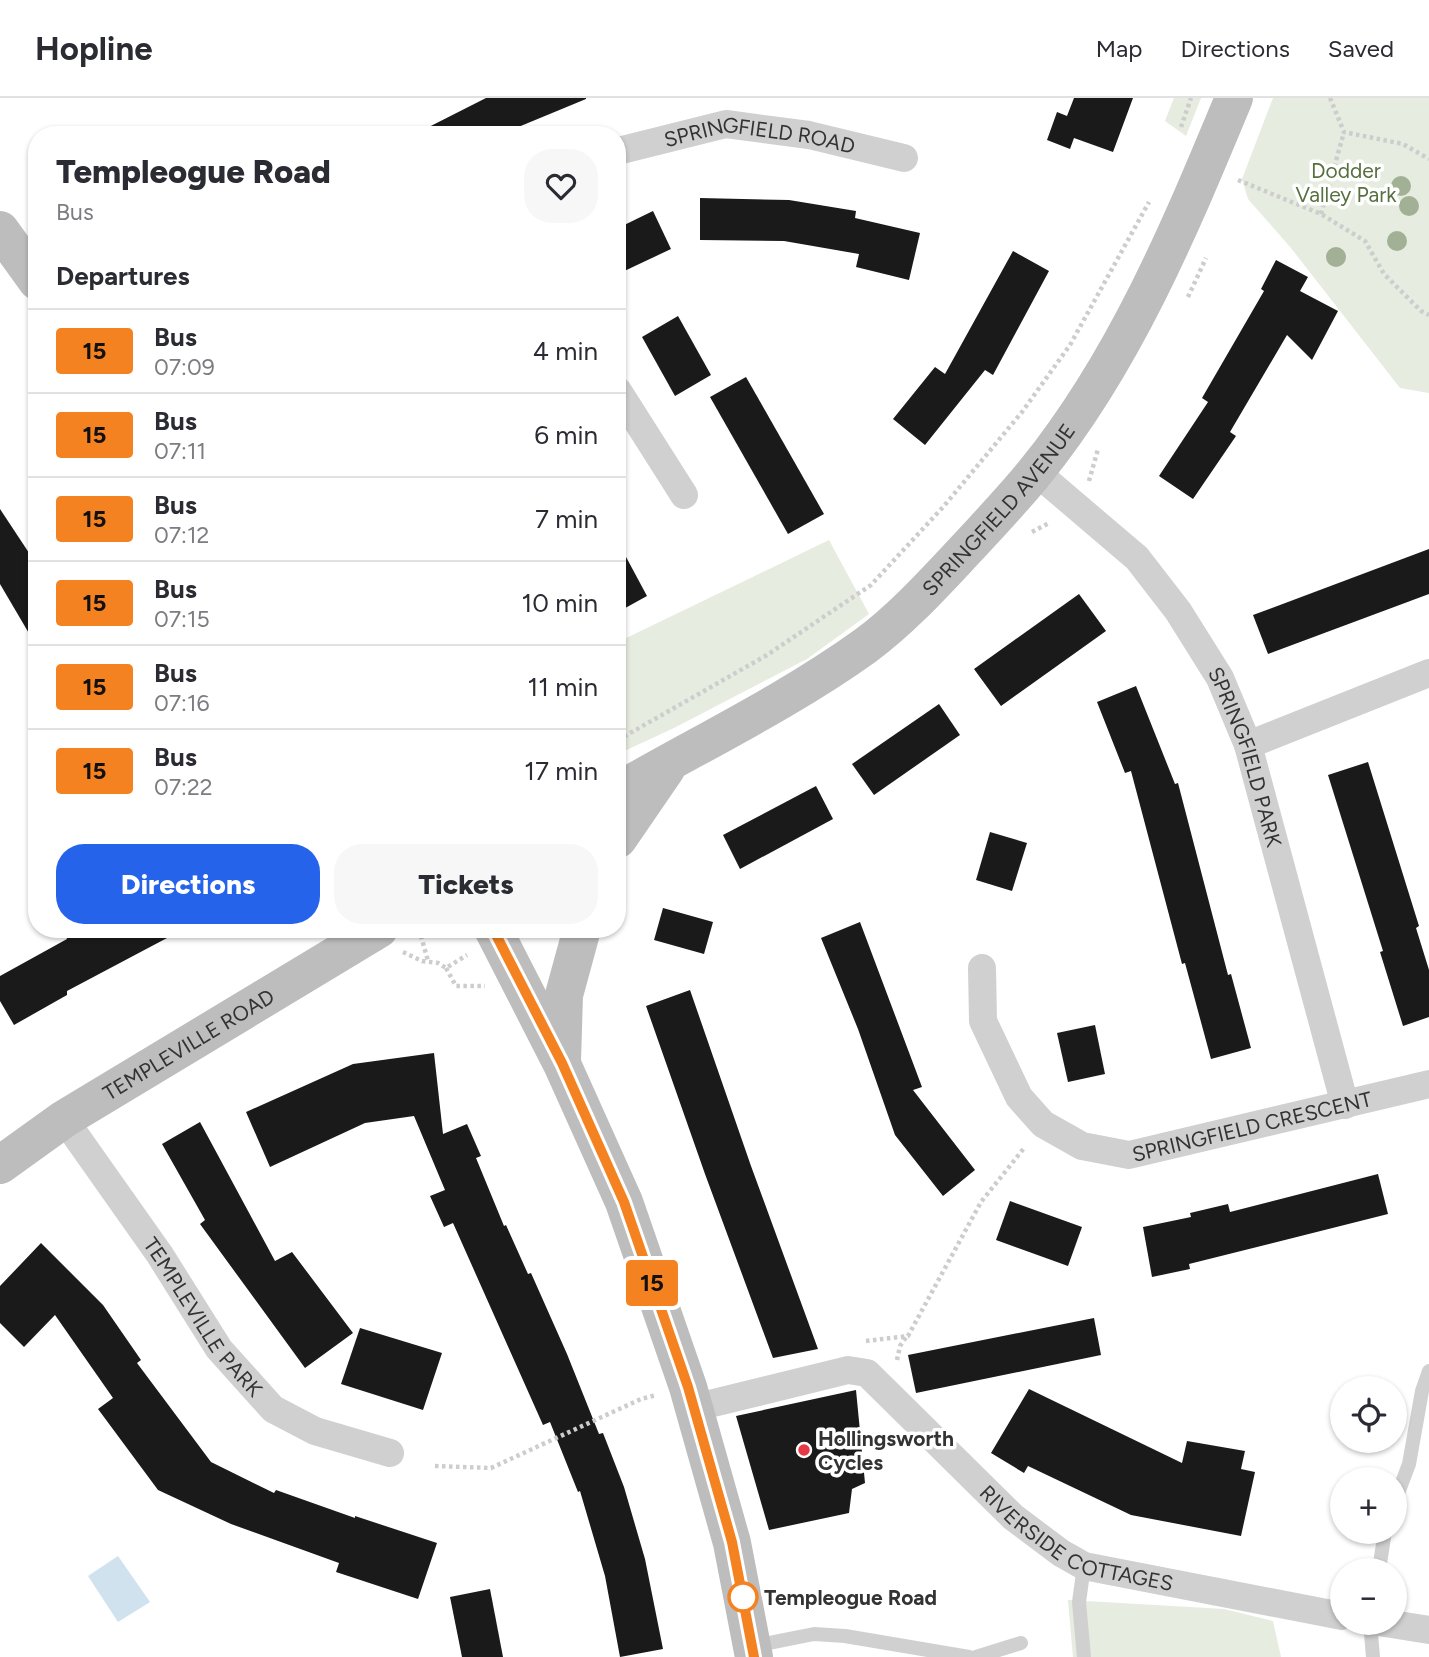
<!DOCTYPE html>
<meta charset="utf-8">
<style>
body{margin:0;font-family:Figtree,sans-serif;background:#f7f7f7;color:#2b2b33;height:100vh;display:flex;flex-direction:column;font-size:26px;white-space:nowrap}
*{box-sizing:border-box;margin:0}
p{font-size:23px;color:#7c7c81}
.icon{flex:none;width:38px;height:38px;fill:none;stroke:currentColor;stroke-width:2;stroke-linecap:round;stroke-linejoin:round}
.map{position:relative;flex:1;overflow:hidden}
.panel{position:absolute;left:28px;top:28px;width:598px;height:812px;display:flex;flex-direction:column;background:#fff;border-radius:28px;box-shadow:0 2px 5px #0004}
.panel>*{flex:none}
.badge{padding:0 14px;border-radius:5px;font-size:24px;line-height:46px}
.fabs{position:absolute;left:1330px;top:1278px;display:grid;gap:14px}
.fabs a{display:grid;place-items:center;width:77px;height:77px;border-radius:50%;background:#fff;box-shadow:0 2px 5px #0004;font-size:35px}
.map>.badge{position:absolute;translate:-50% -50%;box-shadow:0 0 0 4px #fff}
h2{padding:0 28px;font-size:26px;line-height:63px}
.round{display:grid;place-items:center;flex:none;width:74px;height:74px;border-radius:28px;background:#f7f7f7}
.overview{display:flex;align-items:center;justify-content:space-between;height:119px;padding:0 28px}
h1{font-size:33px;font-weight:800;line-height:52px}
.cta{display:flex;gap:14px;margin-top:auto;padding:14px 28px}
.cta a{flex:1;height:80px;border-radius:28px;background:#2563eb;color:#fff;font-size:28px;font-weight:800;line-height:80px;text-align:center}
.cta a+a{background:#f7f7f7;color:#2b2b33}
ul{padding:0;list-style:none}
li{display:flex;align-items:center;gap:21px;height:84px;padding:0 28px;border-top:2px solid #e1e1e2}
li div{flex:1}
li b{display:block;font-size:26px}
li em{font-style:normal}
li .badge{min-width:77px;font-weight:700;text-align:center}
header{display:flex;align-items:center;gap:42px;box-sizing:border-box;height:98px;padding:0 35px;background:#fff;border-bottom:2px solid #e1e1e2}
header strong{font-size:33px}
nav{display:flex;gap:38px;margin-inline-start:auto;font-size:24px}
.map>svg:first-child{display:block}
.green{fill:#e6ecdf}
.water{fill:#cfe2ee}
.building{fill:#1a1a1a}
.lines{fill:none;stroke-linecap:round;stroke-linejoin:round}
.path{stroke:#cdcdcd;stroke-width:4.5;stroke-dasharray:3.5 3.5;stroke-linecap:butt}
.service{stroke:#d0d0d0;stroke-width:14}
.minor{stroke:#d0d0d0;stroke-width:28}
.secondary{stroke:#bdbdbd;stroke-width:38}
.tree{fill:#a2b095}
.line-casing{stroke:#fff;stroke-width:16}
.line{stroke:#f58220;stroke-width:10}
.poi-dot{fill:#e63946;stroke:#fff;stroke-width:2.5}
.stop-dot{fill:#fff;stroke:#f58220;stroke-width:3.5}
.labels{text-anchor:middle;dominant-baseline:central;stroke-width:7;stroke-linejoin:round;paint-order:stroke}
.street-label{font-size:21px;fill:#333;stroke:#fff}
.park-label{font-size:21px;fill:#56703f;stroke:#fff}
.poi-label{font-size:21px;font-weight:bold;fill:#333;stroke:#fff;text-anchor:start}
.stop-label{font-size:21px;font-weight:bold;fill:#333;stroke:#fff;text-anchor:start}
</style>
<header>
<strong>Hopline</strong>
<nav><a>Map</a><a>Directions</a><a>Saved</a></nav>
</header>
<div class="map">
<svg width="1429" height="1559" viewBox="0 0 1429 1559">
<rect width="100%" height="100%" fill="#fff"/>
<!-- green -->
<g class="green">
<polygon points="1174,0 1201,0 1186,38 1165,23"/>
<polygon points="1273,0 1429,0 1429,295 1400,290 1291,150 1248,101 1242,81"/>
<polygon points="829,442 869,516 807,561 674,630 618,656 618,544"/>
<polygon points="1068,1502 1224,1511 1273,1523 1281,1559 1073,1559"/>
</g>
<!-- water -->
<polygon class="water" points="118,1458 150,1504 118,1524 88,1478"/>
<!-- building -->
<g class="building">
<polygon points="486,0 586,0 586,1 499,37 413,37"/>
<polygon points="1074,0 1133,0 1113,54 1074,40 1070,51 1047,42 1057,14 1067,18"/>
<polygon points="700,100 789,102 856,113 855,120 920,135 909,182 856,169 859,156 784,143 700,142"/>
<polygon points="653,113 671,151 618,176 618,130"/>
<polygon points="1013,153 1049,173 993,277 985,272 925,347 893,321 935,269 945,276"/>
<polygon points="1276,162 1308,179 1300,193 1338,213 1312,262 1287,237 1230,334 1236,338 1193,401 1159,378 1208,304 1202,300 1264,193 1261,191"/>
<polygon points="678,218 711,277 675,298 642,239"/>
<polygon points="746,279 824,416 788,436 710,299"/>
<polygon points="0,411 37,467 37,549 0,486"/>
<polygon points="618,444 647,498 618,514"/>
<polygon points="1429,451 1429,496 1268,556 1253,517"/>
<polygon points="1079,496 1106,533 1001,608 974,571"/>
<polygon points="1136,588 1175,686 1178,685 1228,877 1231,876 1251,950 1211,961 1185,865 1182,866 1131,673 1125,675 1097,604"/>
<polygon points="939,606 960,637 874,697 852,666"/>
<polygon points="1368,664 1419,828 1416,830 1429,872 1429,919 1403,928 1380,854 1383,853 1328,677"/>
<polygon points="816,688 833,721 740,771 723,737"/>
<polygon points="990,734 1027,745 1012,793 976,782"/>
<polygon points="663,810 713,824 704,856 654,842"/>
<polygon points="860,824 922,989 913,992 975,1072 943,1098 895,1037 858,931 821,840"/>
<polygon points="80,831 184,831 67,893 67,897 14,927 0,903 0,878 67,841 66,838"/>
<polygon points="690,892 751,1068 818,1251 773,1260 705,1076 646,908"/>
<polygon points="1095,927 1105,976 1068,984 1057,935"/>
<polygon points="434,955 443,1036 467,1026 481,1058 476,1060 504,1128 506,1127 528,1176 531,1175 567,1256 599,1336 603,1335 624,1389 645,1461 663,1551 620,1559 605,1478 580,1393 578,1394 550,1324 543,1327 453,1125 444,1129 430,1098 445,1092 414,1018 365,1025 270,1069 246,1014 353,966"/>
<polygon points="200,1024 275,1163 292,1154 353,1235 305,1270 200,1126 205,1122 162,1046"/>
<polygon points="1378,1076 1388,1116 1189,1166 1190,1171 1152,1179 1143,1129 1191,1119 1190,1115 1228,1106 1230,1114"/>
<polygon points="1010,1103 1082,1129 1068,1168 996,1142"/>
<polygon points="41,1145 103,1207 141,1262 137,1265 211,1364 274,1395 276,1392 355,1420 355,1418 437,1445 418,1501 336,1474 339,1465 231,1426 158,1392 98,1311 113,1300 55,1217 24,1249 0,1225 0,1188"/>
<polygon points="1094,1220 1101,1257 916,1295 908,1257"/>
<polygon points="360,1230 442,1255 423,1312 341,1286"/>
<polygon points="1029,1291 1182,1365 1187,1343 1245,1353 1241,1371 1255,1374 1241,1438 1131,1417 1028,1368 1024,1375 991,1355"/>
<polygon points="856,1292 865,1385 852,1391 849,1415 769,1432 736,1318"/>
<polygon points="490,1491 503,1559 462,1559 450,1499"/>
</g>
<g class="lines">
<!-- path -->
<g class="path">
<polyline points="1330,0 1344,34 1403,46 1429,61"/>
<polyline points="1181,29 1191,0"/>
<polyline points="1238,82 1321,116 1365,143 1384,176 1421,213 1429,217"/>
<polyline points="1321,116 1344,34"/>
<polyline points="1188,199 1206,160"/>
<polyline points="1089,383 1098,351"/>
<polyline points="1032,434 1049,425"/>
<polyline points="618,642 767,557 871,487 944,408 1022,314 1070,247 1149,104"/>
<polyline points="419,831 428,863"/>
<polyline points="403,854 422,863 438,865 446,870 467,857"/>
<polyline points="446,870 456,888 485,888"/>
<polyline points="866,1243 908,1238 981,1104 1025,1049"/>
<polyline points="897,1262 900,1248 907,1238"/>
<polyline points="435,1368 491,1370 641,1301 656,1297"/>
</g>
<!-- service -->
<g class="service">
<polyline points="1395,1403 1409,1366 1422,1293 1429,1273"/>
<polyline points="1379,1472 1385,1433"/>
<polyline points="1370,1524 1373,1559"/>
<polyline points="754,1548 814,1536 845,1538 969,1559"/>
<polyline points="976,1559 1021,1545"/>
<polyline points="1084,1559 1079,1504 1084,1468"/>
</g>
<!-- minor -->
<g class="minor">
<path id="s1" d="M618,53l108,-27 83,11 95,23"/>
<polyline points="618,293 684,397"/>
<path id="s2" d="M1036,374l101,86 41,53 42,67 28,67 97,360"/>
<polyline points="1248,647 1429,575"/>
<path id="s3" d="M982,870l1,53 36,76 24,27 39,22 47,9 300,-71"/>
<path id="s4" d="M64,1021l96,136 59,94 54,60 42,22 75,22"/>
<path id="s5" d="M693,1310l155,-38 19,3 146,144 48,36 23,13 258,50"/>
<polyline points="1379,1524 1429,1532"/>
</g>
<!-- secondary -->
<g class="secondary">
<polyline points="0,132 37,183"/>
<path id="s6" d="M618,693c83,-48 169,-89 247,-145 38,-28 71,-65 103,-99 23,-25 46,-49 67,-75 90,-111 145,-244 199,-374"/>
<polyline points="618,741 666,671"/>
<polyline points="493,831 562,966 624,1104 688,1289 732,1445 754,1559"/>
<polyline points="562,963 564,897 582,831"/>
<path id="s7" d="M0,1067l64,-46 315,-190"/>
</g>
</g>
<!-- trees -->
<g class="tree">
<circle cx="1401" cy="88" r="10"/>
<circle cx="1409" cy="108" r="10"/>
<circle cx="1397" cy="143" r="10"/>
<circle cx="1336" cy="159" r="10"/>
</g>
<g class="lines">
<defs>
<polyline id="line" points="493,831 562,965 624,1104 688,1289 732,1444 754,1559"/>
</defs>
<!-- line casing -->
<use href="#line" class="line-casing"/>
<!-- line -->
<use href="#line" class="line"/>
</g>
<!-- markers -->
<circle class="poi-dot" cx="804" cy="1352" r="7"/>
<circle class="stop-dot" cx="743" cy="1499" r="14"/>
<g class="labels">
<!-- street labels -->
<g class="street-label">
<text stroke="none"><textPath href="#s1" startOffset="145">SPRINGFIELD ROAD</textPath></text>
<text stroke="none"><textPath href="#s6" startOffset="478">SPRINGFIELD AVENUE</textPath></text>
<text stroke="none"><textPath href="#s2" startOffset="362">SPRINGFIELD PARK</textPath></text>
<text stroke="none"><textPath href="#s7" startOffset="224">TEMPLEVILLE ROAD</textPath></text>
<text stroke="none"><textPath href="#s3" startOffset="392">SPRINGFIELD CRESCENT</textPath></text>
<text stroke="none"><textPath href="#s4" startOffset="242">TEMPLEVILLE PARK</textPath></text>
<text stroke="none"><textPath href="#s5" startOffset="452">RIVERSIDE COTTAGES</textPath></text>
</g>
<!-- park labels -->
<g class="park-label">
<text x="1346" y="72">Dodder<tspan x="1346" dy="24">Valley Park</tspan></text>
</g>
<!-- poi labels -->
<g class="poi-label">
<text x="818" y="1340">Hollingsworth<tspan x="818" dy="24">Cycles</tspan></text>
</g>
<!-- stop labels -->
<g class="stop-label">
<text x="764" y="1499">Templeogue Road</text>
</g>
</g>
</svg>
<div class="fabs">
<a><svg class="icon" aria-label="locate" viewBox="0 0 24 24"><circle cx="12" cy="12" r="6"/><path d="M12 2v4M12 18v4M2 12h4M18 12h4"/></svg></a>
<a>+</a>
<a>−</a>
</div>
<b class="badge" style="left:652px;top:1185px;background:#f58220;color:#111">15</b>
<section class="panel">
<div class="overview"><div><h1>Templeogue Road</h1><p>Bus</p></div><a class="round"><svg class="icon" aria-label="heart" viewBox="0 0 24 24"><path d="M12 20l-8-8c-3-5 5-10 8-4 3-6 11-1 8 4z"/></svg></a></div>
<h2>Departures</h2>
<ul>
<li><span class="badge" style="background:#f58220;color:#111">15</span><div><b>Bus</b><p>07:09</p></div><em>4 min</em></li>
<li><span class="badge" style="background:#f58220;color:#111">15</span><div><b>Bus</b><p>07:11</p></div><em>6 min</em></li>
<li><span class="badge" style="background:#f58220;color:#111">15</span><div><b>Bus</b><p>07:12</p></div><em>7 min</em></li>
<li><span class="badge" style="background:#f58220;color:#111">15</span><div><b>Bus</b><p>07:15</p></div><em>10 min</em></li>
<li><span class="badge" style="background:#f58220;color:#111">15</span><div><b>Bus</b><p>07:16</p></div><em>11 min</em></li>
<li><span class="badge" style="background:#f58220;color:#111">15</span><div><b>Bus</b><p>07:22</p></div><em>17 min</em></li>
</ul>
<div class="cta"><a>Directions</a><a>Tickets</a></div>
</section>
</div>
